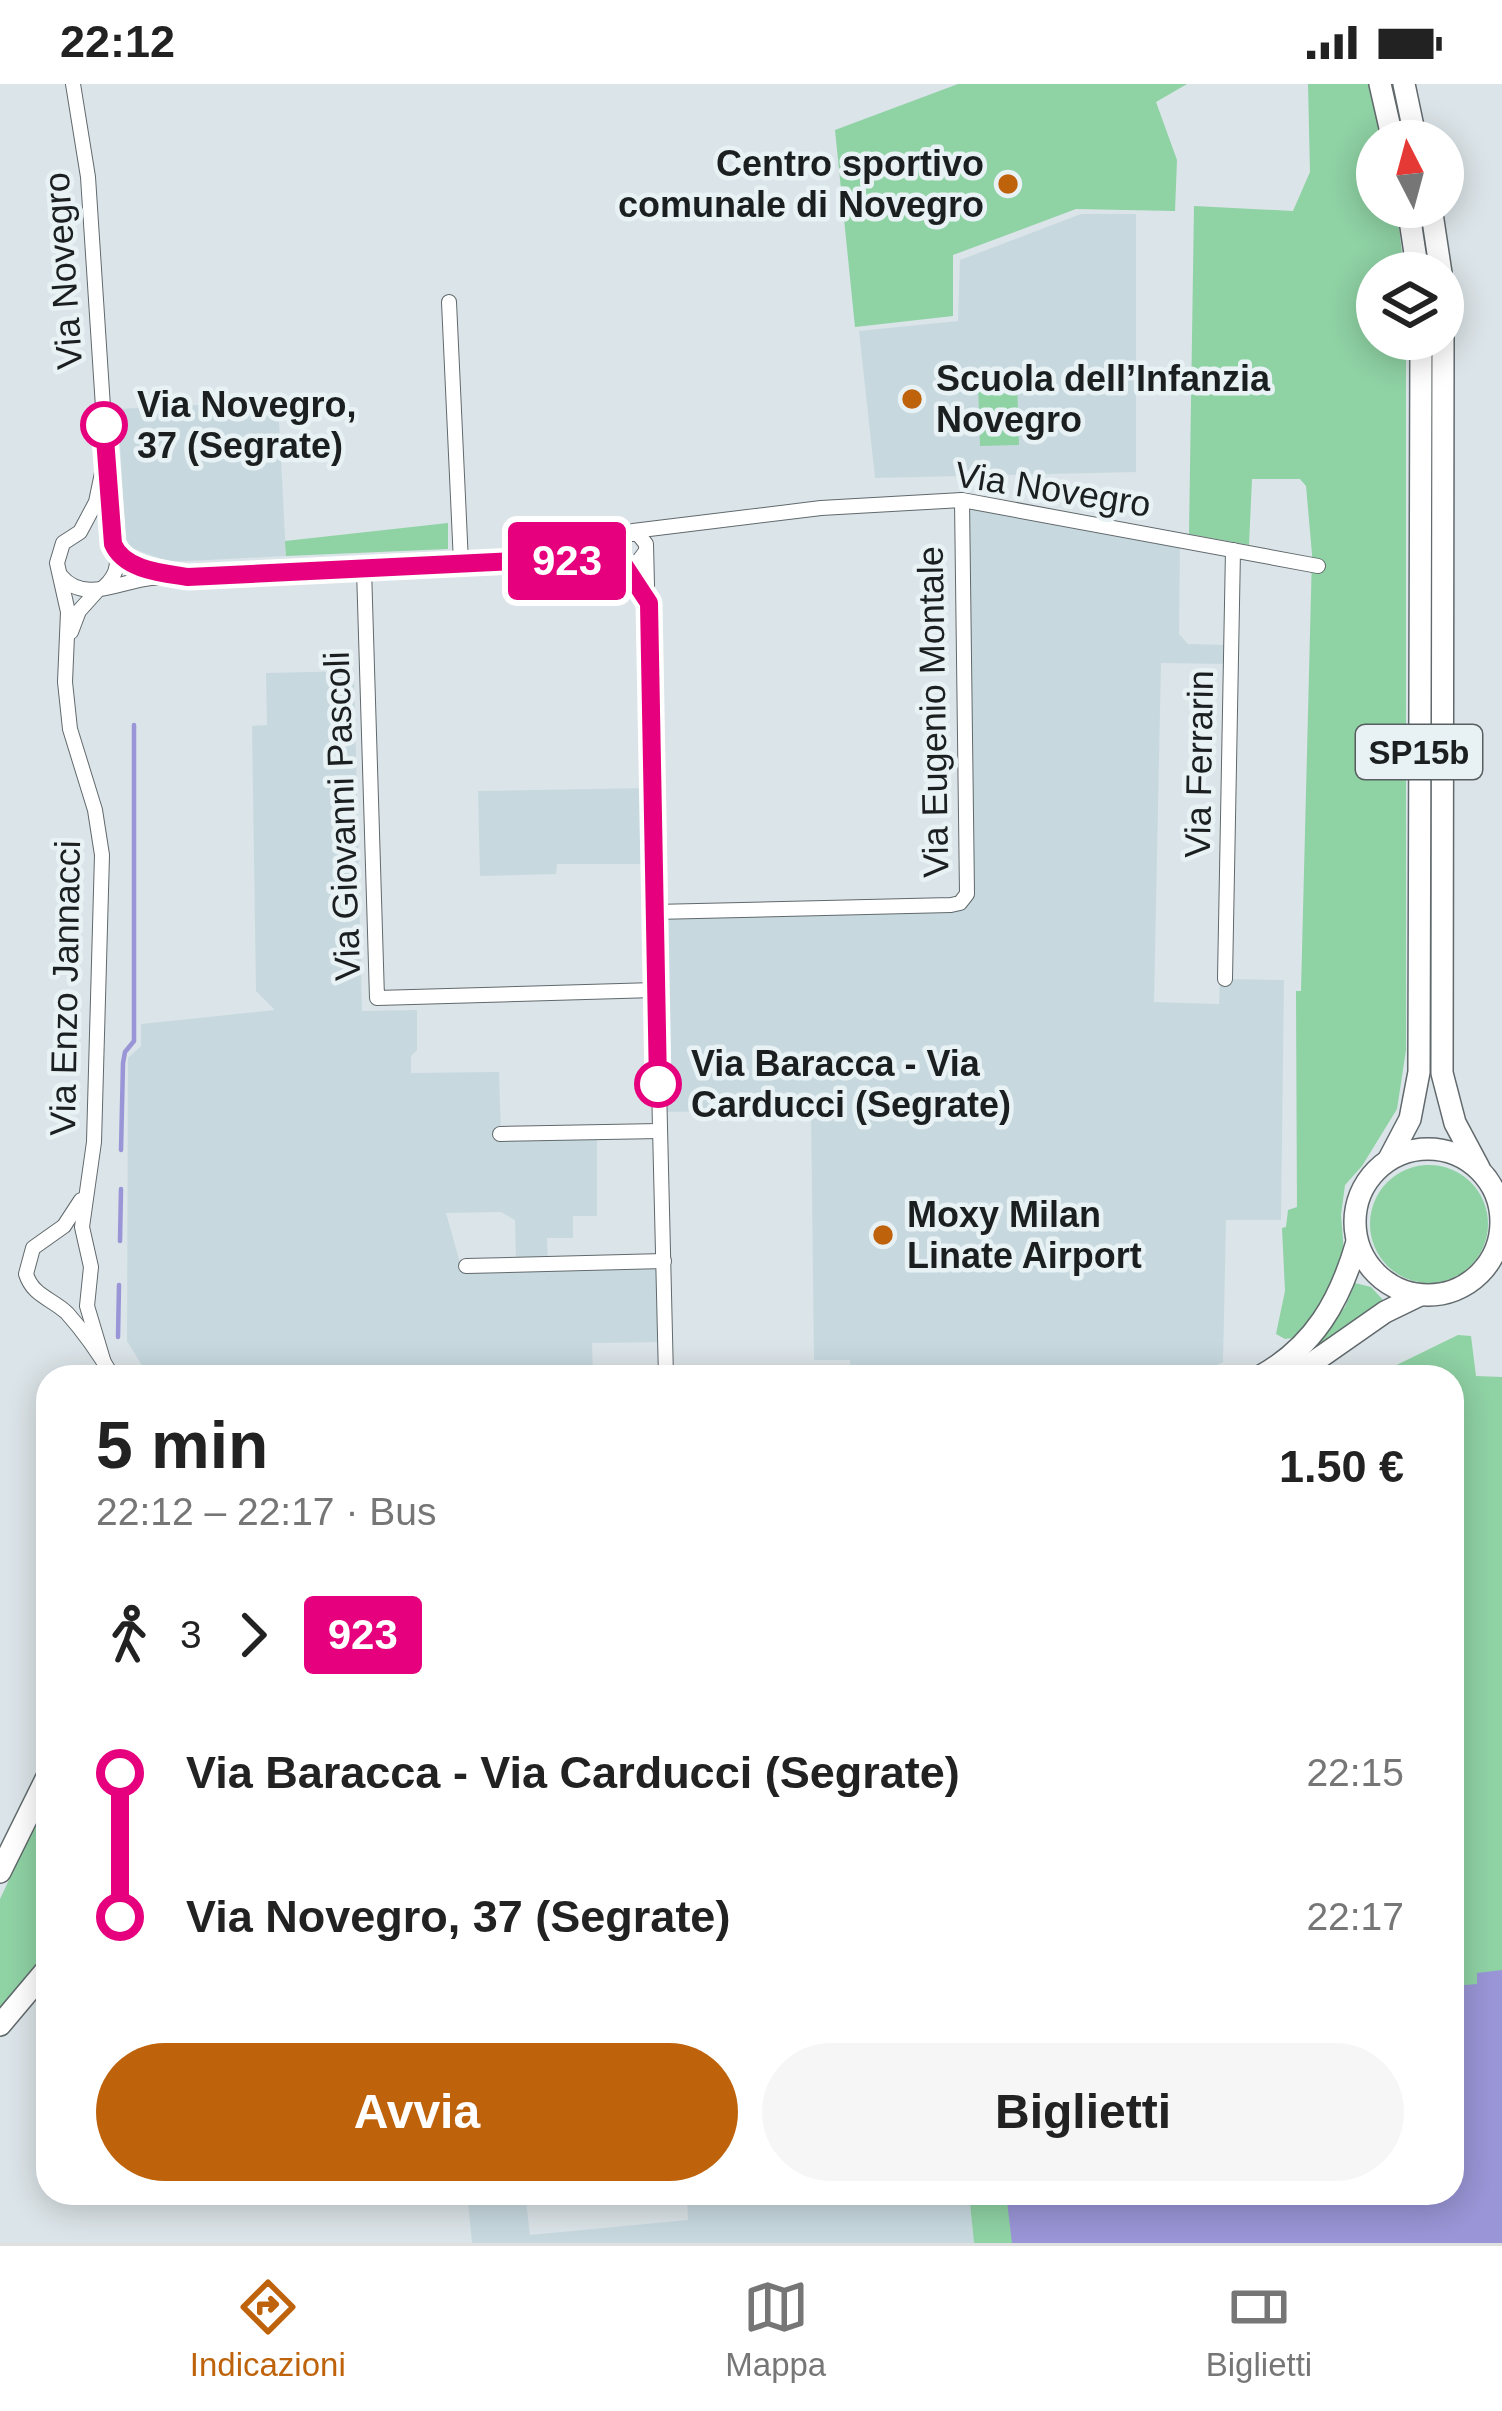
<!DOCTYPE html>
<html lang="it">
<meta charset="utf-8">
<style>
body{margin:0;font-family:Arial,sans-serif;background:#f6f6f6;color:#222;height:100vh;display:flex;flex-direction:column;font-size:45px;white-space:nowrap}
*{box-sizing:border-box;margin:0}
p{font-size:39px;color:#767676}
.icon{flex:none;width:66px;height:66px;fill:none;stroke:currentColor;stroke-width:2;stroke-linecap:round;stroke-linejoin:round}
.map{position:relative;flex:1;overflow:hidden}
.sheet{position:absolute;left:36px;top:1281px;width:1428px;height:840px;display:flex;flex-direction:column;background:#fff;border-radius:36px;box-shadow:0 6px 30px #0003}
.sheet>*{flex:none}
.badge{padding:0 24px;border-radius:9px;font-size:42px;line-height:78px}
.needle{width:78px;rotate:354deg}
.controls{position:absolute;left:1356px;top:36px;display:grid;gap:24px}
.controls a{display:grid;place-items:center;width:108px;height:108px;border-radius:50%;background:#fff;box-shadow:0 6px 30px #0003;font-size:60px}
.map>.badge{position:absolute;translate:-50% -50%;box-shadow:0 0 0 6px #fff}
.legs{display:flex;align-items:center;gap:18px;height:132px;padding:0 60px;font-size:39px}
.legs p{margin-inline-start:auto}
.head{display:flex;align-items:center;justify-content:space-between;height:204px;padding:0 60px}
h1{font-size:66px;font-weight:700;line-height:90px}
.action{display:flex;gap:24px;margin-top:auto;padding:24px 60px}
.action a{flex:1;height:138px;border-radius:72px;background:#be630c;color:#fff;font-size:48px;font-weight:700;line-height:138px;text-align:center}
.action a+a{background:#f6f6f6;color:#222}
ul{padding:0 60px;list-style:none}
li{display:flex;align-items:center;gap:42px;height:144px;font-size:45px}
li i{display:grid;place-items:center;width:18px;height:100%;margin:0 15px;background:currentColor}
li i::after{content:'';width:30px;height:30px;margin:-15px;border:9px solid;border-radius:50%;background:#fff}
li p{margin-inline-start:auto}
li:first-child i{background:linear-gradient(#0000 50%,currentColor 0)}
li:last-child i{background:linear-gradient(currentColor 50%,#0000 0)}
.status{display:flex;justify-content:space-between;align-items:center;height:84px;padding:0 60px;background:#fff;direction:ltr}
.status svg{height:33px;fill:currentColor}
.dock{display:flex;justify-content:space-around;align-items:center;height:168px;border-top:3px solid #e0e0e0;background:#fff;font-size:33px;color:#767676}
.dock a{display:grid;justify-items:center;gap:6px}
.dock .current{color:#be630c}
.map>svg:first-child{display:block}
.built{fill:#c7d9df;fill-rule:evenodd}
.green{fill:#8fd2a4}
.water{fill:#9995d6}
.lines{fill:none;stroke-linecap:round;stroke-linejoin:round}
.stream{stroke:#9995d6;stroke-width:4.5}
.street-casing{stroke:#61696c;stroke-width:16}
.primary-casing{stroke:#61696c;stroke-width:24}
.street{stroke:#fff;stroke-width:14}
.primary{stroke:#fff;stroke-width:21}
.line-1-casing{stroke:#fff;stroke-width:27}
.line-1{stroke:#e6007e;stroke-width:18}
.poi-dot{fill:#be630c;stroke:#e8f2f5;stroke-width:4.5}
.stop-1-dot{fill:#fff;stroke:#e6007e;stroke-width:6}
.labels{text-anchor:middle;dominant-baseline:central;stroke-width:9;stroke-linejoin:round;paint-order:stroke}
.shield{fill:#e8f2f5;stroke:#585e60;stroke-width:3}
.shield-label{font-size:33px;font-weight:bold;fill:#1b1f20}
.poi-label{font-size:36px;font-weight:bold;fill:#1b1f20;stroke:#e8f2f5;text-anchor:start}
.street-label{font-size:36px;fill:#1b1f20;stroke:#e8f2f5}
.stop-label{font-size:36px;font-weight:bold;fill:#1b1f20;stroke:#e8f2f5;text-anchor:start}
</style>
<div class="status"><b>22:12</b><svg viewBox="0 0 49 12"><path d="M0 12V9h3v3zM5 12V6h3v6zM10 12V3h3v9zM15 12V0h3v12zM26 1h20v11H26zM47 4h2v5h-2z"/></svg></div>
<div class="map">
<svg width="1502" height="2159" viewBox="0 0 1502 2159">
<rect width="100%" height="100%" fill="#dbe4e8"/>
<!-- built -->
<g class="built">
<polygon points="1081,130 1136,130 1136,388 875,394 859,247 958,237 960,176"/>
<polygon points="278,317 286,472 169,478 126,462 118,325"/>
<polygon points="962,416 1180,456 1179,550 1188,560 1231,561 1231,580 1161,579 1154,918 1219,920 1220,895 1284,896 1281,1136 1226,1136 1223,1278 1211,1284 1155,1293 851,1293 850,1276 814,1276 811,1026 659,1028 654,828 951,821 967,809"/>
<path d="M354,587l8,340 55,-1v40l-6,6v17l88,-1 2,61 96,-1v84h-24v22h-26l1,25 116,-2 1,81 -73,1 1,34h-444l-22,-36 1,-283 13,-12v-22l134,-14 -19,-19 -4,-265 15,-1 -1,-52zM501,1128l14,8 1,44 -55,2 -15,-53z"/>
<polygon points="650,704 651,780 557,780 556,790 480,792 478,707"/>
<polygon points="467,2109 525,2109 530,2151 688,2136 687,2109 969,2109 974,2159 472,2159"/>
</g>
<!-- green -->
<g class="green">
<polygon points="958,0 1187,0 1156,18 1177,76 1175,127 1076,125 953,171 953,232 855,243 835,46"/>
<polygon points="1308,0 1370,0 1382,57 1377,57 1377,123 1397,123 1404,189 1377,189 1377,255 1406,255 1406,966 1397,1025 1362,1082 1345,1101 1341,1131 1345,1181 1299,1253 1285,1255 1276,1250 1285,1207 1282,1144 1286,1143 1288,1126 1297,1123 1296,907 1301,907 1312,470 1306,402 1300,395 1252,395 1249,461 1189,450 1194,122 1293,127 1310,88"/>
<polygon points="1017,296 1019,361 980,362 978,297"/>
<polygon points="448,439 448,465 286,472 285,457"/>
<circle cx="1429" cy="1140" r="59"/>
<polygon points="1355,1199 1371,1203 1383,1216 1321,1265 1304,1271 1345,1223"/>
<polygon points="1458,1251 1471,1252 1476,1292 1502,1293 1502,2159 974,2159 969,2109 1452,2109 1452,1293 1372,1293"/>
<polygon points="48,1713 48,1870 0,1927 0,1815"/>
</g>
<!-- water -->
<polygon class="water" points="1502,1886 1502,2159 1012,2159 1006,2109 1452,2109 1452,1902 1477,1900 1477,1889"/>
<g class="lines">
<!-- stream -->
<g class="stream">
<polyline points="121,1066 123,979 125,968 134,957 134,641"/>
<polyline points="120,1157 121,1105"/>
<polyline points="118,1253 119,1201"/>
</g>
<defs>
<g id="street">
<path d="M73,0l15,93 23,353c4,23 14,38 -7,57"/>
<polyline points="449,218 461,479"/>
<polyline points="633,447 821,424 962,416 1318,482"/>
<polyline points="622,449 613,462 620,477 637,479 646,467"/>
<polyline points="118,470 135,480 165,489"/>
<path d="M536,476c23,-5 87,-29 102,-26l8,10 20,833"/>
<polyline points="563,476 618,476"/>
<polyline points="622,478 649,519"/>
<polyline points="364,485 377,914 655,906"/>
<path d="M61,492c23,28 59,5 90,2l390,-18"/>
<polyline points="71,548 79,527 97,507"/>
<polyline points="654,828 951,821 960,819 967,810 962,416"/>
<polyline points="1225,895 1233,466"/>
<polyline points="500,1050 660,1047"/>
<path d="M81,1116l-17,26 -31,22 -7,26c7,22 25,24 41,39 17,19 33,42 46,64"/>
<polyline points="466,1182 664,1177"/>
<polyline points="104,1279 87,1222 91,1183 82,1143 94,1058 102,771 95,726 70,645 65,598 68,528 57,479 63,459 80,448 96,418 106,370"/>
</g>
<g id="primary">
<polyline points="1380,0 1393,57"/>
<polyline points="1404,0 1416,57"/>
<polyline points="1408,123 1418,189"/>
<polyline points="1431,123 1441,189"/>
<polyline points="1443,243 1442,989 1455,1039 1479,1084"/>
<circle cx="1428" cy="1138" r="73"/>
<polyline points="1389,1075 1410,1035 1419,988 1421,255"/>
<path d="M1259,1293c55,-30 81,-76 98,-135"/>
<polyline points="1292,1293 1385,1228 1420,1211"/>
<polyline points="0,1788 48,1691"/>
<polyline points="0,1941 48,1884"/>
</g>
</defs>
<!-- street casing -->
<use href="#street" class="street-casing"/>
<!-- primary casing -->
<use href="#primary" class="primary-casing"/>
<!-- street -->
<use href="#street" class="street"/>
<!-- primary -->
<use href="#primary" class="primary"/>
</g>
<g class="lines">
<defs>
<path id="line-1" d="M104,341l9,119c11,26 49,29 75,33l348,-17 86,2 27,41 9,481"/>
</defs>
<!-- line-1 casing -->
<use href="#line-1" class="line-1-casing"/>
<!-- line-1 -->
<use href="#line-1" class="line-1"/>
</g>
<!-- markers -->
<g class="poi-dot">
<circle cx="1008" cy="100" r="12"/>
<circle cx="912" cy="315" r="12"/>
<circle cx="883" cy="1151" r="12"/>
</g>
<g class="stop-1-dot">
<circle cx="104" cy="341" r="21"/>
<circle cx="658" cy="1000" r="21"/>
</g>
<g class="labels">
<!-- shield labels -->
<rect class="shield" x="1356" y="641" width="126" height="54" rx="9"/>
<g class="shield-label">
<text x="1419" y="668">SP15b</text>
</g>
<!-- poi labels -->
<g class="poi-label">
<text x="984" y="79" text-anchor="end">Centro sportivo<tspan x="984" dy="41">comunale di Novegro</tspan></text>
<text x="936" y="294">Scuola dell’Infanzia<tspan x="936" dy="41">Novegro</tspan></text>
<text x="907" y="1130">Moxy Milan<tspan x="907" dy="41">Linate Airport</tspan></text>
</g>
<!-- street labels -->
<g class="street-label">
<text transform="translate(63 187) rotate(-94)">Via Novegro</text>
<text transform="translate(1053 405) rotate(9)">Via Novegro</text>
<text transform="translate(933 628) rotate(-91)">Via Eugenio Montale</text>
<text transform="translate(1199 680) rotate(-89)">Via Ferrarin</text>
<text transform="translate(342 732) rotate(-92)">Via Giovanni Pascoli</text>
<text transform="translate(65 904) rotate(-89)">Via Enzo Jannacci</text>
</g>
<!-- stop labels -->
<g class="stop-label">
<text x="137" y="320">Via Novegro,<tspan x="137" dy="41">37 (Segrate)</tspan></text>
<text x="691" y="979">Via Baracca - Via<tspan x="691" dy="41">Carducci (Segrate)</tspan></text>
</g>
</g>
</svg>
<div class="controls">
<a><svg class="needle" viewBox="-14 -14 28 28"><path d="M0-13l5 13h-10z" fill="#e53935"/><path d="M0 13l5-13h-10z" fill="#767676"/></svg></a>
<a><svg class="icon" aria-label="layers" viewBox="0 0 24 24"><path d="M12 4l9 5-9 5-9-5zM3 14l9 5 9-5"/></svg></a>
</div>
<b class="badge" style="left:567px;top:477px;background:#e6007e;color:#fff">923</b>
<section class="sheet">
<div class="head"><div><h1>5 min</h1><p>22:12 – 22:17 · Bus</p></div><b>1.50 €</b></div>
<div class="legs"><svg class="icon" aria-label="walk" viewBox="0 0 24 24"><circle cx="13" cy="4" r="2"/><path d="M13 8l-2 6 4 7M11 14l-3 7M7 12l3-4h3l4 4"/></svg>3<svg class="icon" aria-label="forward" viewBox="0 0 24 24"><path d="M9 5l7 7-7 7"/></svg><b class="badge" style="background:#e6007e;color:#fff">923</b></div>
<ul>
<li><i style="color:#e6007e"></i><b>Via Baracca - Via Carducci (Segrate)</b><p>22:15</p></li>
<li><i style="color:#e6007e"></i><b>Via Novegro, 37 (Segrate)</b><p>22:17</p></li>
</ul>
<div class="action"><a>Avvia</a><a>Biglietti</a></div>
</section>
</div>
<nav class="dock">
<a class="current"><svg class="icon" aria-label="directions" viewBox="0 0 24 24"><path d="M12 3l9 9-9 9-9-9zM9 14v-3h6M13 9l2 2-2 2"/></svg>Indicazioni</a>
<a><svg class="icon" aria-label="map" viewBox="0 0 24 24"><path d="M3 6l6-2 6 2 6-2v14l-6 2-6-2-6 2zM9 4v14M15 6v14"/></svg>Mappa</a>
<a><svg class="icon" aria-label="tickets" viewBox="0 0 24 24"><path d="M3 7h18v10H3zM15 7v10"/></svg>Biglietti</a>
</nav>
